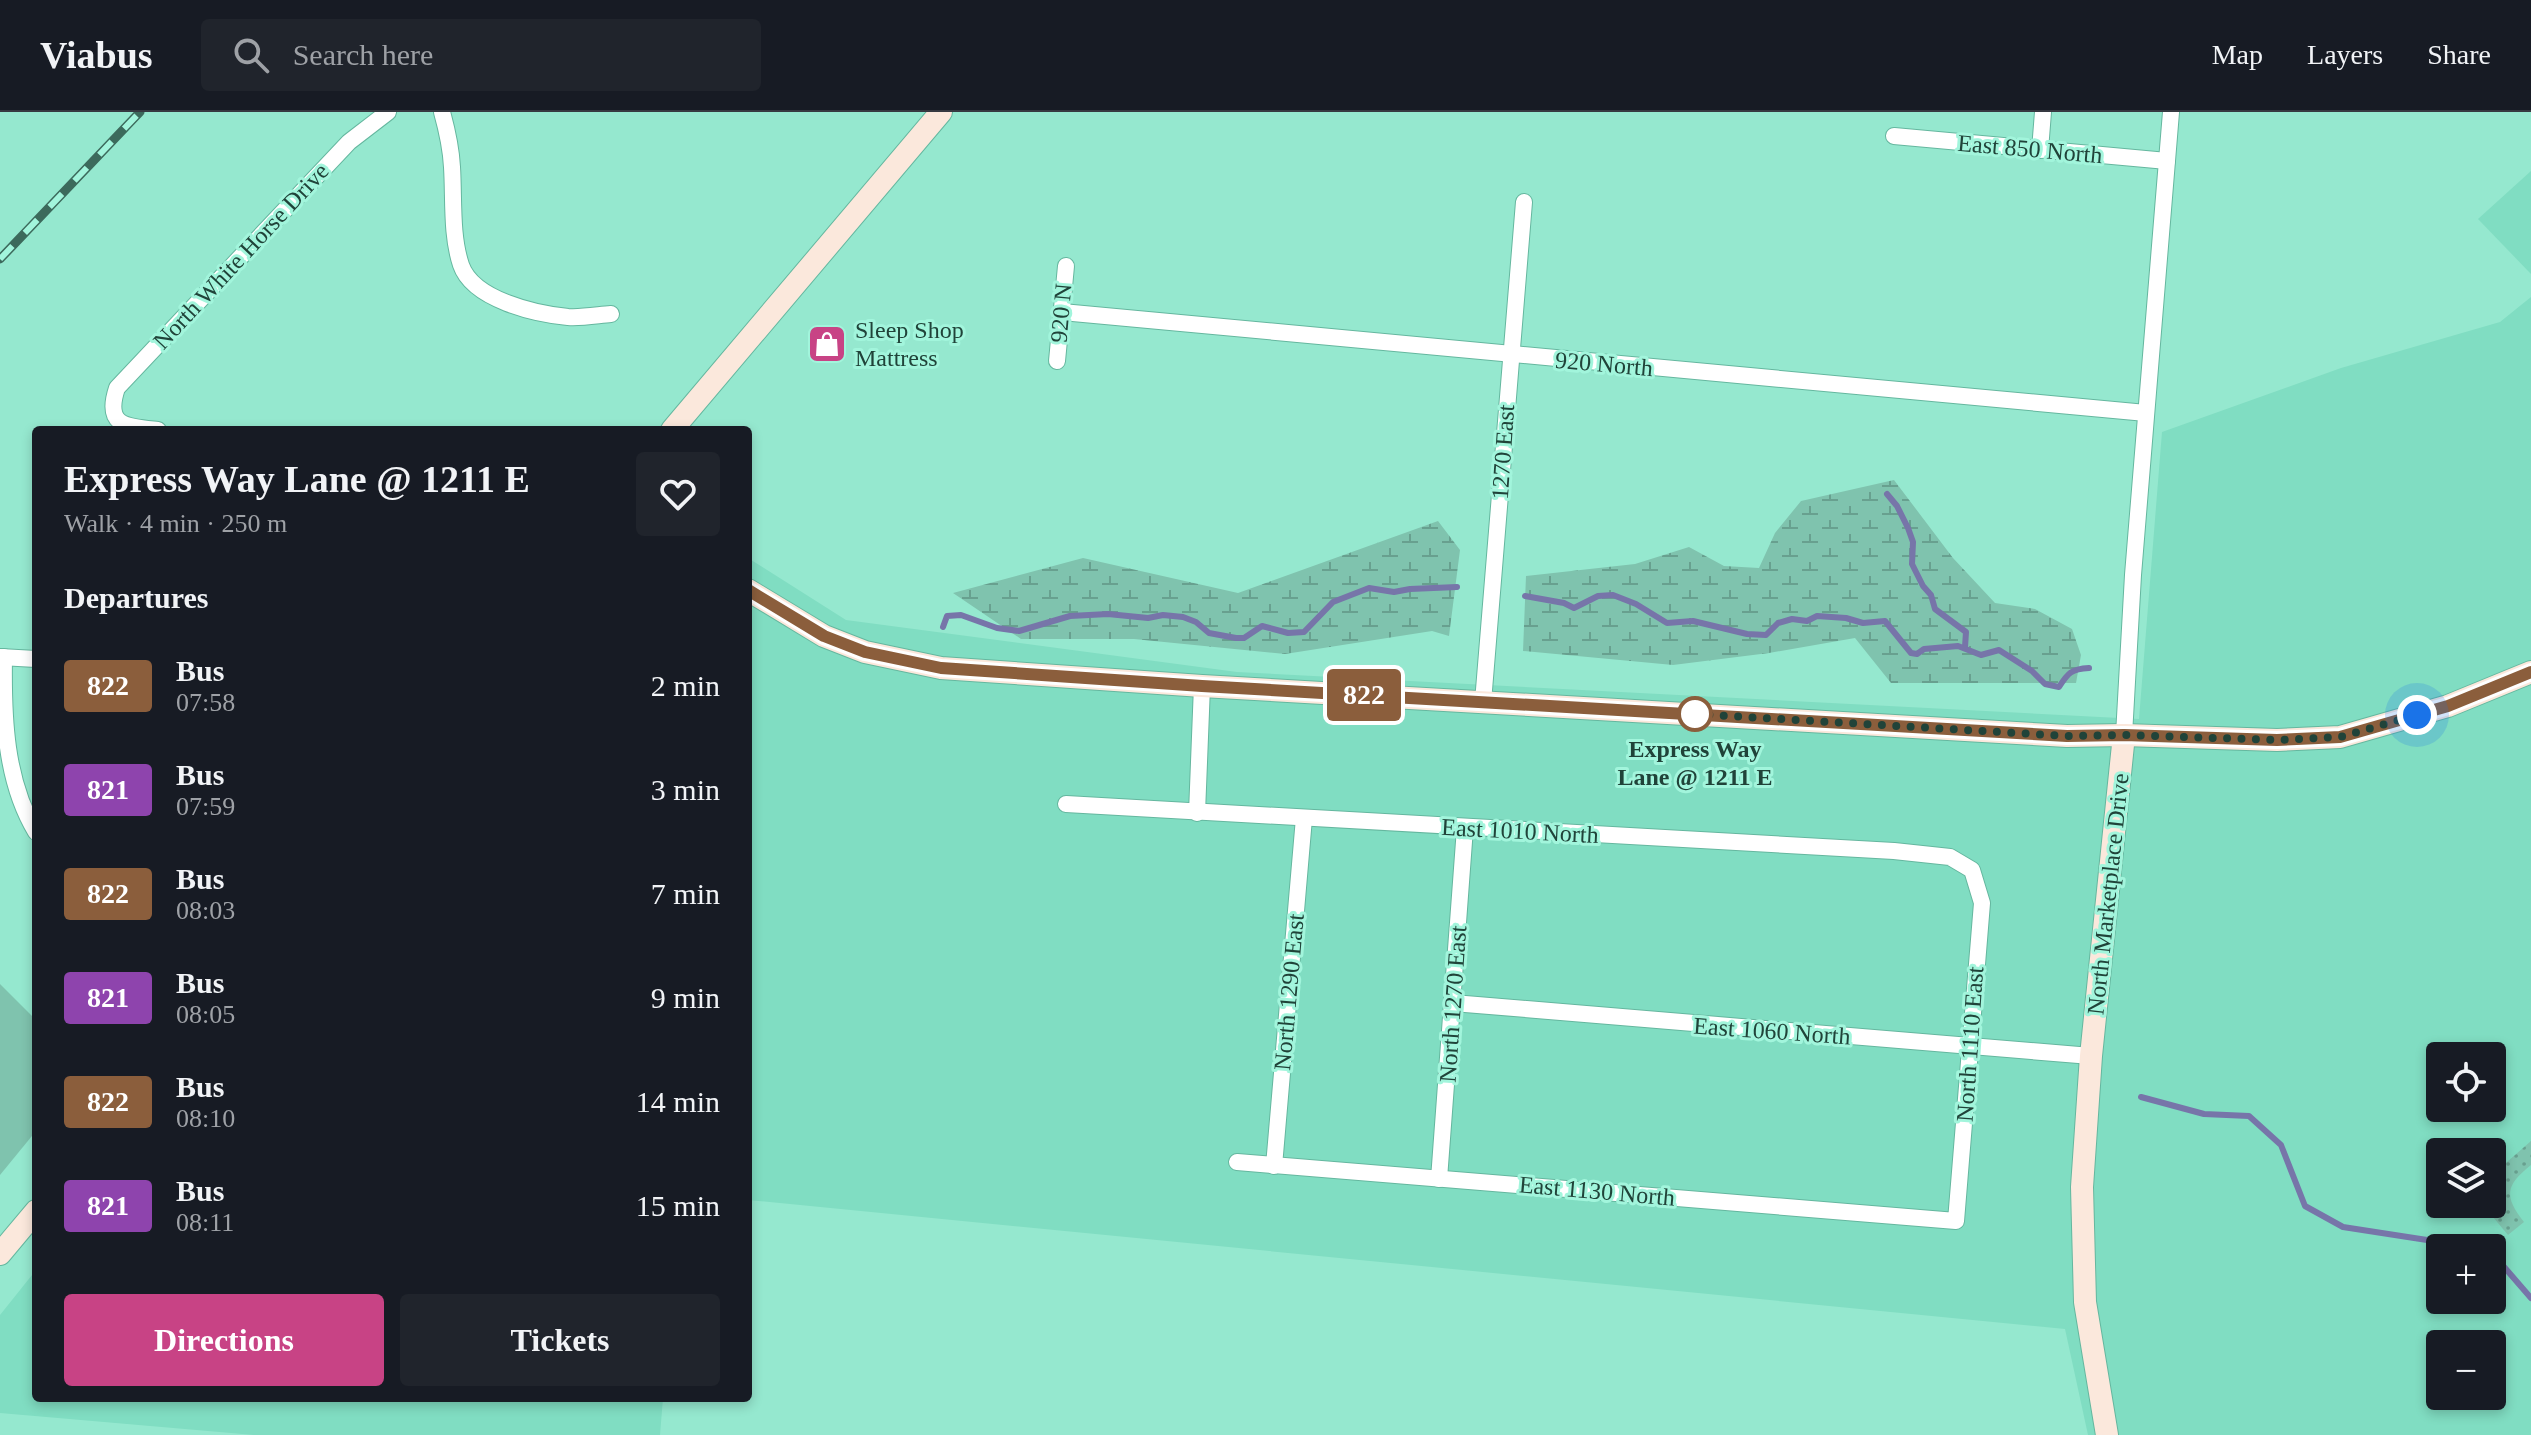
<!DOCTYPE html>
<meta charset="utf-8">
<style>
body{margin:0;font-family:Georgia,serif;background:#20242c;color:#f1f3f6;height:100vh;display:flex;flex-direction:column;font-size:30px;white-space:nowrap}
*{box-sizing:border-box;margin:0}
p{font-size:26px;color:#9ea1a6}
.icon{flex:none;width:44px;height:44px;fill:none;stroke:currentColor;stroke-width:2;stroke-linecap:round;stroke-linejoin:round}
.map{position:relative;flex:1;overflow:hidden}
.drawer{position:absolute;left:32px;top:314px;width:720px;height:976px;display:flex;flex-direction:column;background:#171b24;border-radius:8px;box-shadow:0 4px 12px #0003}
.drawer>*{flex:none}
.badge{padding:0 16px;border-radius:6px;font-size:28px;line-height:52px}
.fabs{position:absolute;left:2426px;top:930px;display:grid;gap:16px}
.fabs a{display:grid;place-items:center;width:80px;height:80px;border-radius:8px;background:#171b24;box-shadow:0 4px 12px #0003;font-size:40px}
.you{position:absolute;width:40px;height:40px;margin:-20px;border:6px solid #fff;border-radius:50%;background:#1a73e8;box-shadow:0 0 0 12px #1a73e833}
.map>.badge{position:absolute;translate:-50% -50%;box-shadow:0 0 0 4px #fff}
h2{padding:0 32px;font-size:30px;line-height:72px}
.round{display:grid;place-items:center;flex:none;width:84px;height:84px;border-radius:8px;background:#20242c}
.summary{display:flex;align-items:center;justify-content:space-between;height:136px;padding:0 32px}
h1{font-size:38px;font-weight:700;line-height:60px}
.primary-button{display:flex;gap:16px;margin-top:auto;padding:16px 32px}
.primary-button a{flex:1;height:92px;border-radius:8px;background:#c84385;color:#fff;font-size:32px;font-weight:700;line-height:92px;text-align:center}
.primary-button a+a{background:#20242c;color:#f1f3f6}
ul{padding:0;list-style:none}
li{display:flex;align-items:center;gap:24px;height:104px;padding:0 32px}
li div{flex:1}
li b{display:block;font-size:30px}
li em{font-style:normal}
li .badge{min-width:88px;font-weight:700;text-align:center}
header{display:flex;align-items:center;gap:48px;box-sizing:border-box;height:112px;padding:0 40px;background:#171b24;border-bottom:2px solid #363941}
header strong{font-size:38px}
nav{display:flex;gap:44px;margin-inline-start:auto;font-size:28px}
.search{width:560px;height:72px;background:#20242c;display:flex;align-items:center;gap:20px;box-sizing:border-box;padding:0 28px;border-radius:8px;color:#9ea1a6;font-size:30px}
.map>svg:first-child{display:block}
.built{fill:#80ddc2;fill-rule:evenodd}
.grass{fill:url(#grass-dots)}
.wetland{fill:url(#wetland-marsh)}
.park{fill:#7fc3ae}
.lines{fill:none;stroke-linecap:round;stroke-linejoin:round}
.stream{stroke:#7775a9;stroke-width:6}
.street-casing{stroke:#65b79f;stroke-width:18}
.secondary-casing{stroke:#65b79f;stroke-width:24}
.street{stroke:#fff;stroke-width:16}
.secondary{stroke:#fbe8dc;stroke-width:22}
.rail-casing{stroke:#3c6a5c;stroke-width:9}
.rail{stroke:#a2f5dc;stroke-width:6;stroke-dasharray:18;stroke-linecap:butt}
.line-casing{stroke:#fff;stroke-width:18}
.line{stroke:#8b5e3c;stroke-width:12}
.walk{stroke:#204339;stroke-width:8;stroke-dasharray:0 14.4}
.stop-dot{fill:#fff;stroke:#8b5e3c;stroke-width:4}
.labels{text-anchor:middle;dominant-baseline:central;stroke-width:6;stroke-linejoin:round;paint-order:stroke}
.street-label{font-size:24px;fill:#204339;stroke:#a2f5dc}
.poi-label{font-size:24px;fill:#204339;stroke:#a2f5dc;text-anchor:start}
.stop-label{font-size:24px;font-weight:bold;fill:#204339;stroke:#a2f5dc}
</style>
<header>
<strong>Viabus</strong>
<div class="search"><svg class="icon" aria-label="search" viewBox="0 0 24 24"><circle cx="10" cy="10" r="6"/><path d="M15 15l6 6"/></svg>Search here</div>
<nav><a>Map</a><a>Layers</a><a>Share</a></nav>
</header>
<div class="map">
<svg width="2531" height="1323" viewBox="0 0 2531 1323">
<defs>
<pattern id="grass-dots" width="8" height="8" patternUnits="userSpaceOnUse" patternTransform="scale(2)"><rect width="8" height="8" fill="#7fc3ae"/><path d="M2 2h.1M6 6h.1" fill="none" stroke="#68a08f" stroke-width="1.8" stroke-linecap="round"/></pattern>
<pattern id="wetland-marsh" width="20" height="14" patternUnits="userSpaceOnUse" patternTransform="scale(2)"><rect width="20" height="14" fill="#7fc3ae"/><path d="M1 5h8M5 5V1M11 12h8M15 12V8" fill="none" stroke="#68a08f"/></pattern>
</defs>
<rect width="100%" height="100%" fill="#95e8cf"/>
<!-- built -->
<g class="built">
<polygon points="2531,59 2531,162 2478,107"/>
<path d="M2531,185v1138h-443l-23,-106 -1317,-129v-642l98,62 391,52 902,47 23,-287 179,-64 159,-46zM2440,944h52v52h-52zM2440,1040h52v52h-52zM2440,1136h52v52h-52zM2440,1232h52v52h-52z"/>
<polygon points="36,1158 36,1286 663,1286 660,1323 254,1323 0,1301 0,1203"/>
</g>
<!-- grass -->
<path class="grass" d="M2531,1029v24c-26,21 -27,31 -7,57l-16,13 -26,-31h10v-29z"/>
<!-- wetland -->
<g class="wetland">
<polygon points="1894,368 1953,446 1995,491 2035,497 2072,517 2081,543 2076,571 1891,571 1855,526 1769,541 1673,553 1523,539 1526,464 1635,452 1689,435 1724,454 1759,456 1775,421 1801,389"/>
<polygon points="1438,409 1460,438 1449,524 1432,519 1285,542 1134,527 1021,527 953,481 1083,446 1238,481"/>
</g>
<!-- park -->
<polygon class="park" points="0,872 36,908 36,1019 0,1063"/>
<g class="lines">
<!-- stream -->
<g class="stream">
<polyline points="1887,382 1897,394 1908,416 1913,430 1912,452 1923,474 1931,483 1935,497 1966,520 1965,535"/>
<path d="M1525,484l39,7 10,5 24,-12 15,-1 23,9 31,19 26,-2 54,13 19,1 12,-12 14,-4 15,2 10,-5 29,2 17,5 22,-2 26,32 6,1 7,-5 34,-3 23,9 18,-5 33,21 13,13 14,3c9,-14 12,-18 30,-19"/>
<polyline points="943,515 947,504 961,503 997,516 1019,519 1070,504 1108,502 1148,506 1163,503 1183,505 1196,510 1209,521 1236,526 1244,526 1262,514 1288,521 1304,520 1333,490 1369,476 1394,480 1410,477 1457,475"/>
<polyline points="2141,985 2204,1002 2249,1004 2281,1033 2305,1094 2343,1115 2440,1130 2483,1130 2487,1136"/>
<polyline points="2492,1141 2531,1186"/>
</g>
<defs>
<g id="street">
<path d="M442,0c5,18 9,36 10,55 2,32 -1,68 9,98 12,35 75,49 107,52 14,1 30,-2 43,-3"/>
<polyline points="1894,24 2167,49"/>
<polyline points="2040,38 2043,0"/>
<polyline points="1062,200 2146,301"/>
<polyline points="1057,249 1066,154"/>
<path d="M158,318c-31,-3 -54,-3 -41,-42l232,-246 39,-30"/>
<polyline points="0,545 36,547"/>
<path d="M4,545c-1,59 1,124 32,175"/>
<polyline points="1483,590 1524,90"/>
<polyline points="2124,623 2133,463 2171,0"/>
<polyline points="1066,692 1894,739 1950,745 1972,758 1982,791 1956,1109 1237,1050"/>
<polyline points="1197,701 1202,574"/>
<polyline points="1453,891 2091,944"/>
<polyline points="1274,1054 1304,706"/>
<polyline points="1439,1067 1465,716"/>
</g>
<g id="secondary">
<polyline points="672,318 941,0"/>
<polyline points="748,478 824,524 865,540 941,556 1202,574 2067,624 2124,623 2277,628 2340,625 2448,594 2531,560"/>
<polyline points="0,1142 36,1099"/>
<polyline points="2107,1323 2085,1190 2082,1075 2091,944 2124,623"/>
</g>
</defs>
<!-- street casing -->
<use href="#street" class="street-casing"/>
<!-- secondary casing -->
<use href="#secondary" class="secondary-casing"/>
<!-- street -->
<use href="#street" class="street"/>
<!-- secondary -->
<use href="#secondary" class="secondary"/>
<defs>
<polyline id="rail" points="0,147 140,0"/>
</defs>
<!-- rail casing -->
<use href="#rail" class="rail-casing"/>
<!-- rail -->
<use href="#rail" class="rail"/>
</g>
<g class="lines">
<defs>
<polyline id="line" points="748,478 824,524 865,540 941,556 1202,574 2067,624 2124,623 2277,628 2340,625 2448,594 2531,560"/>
</defs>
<!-- line casing -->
<use href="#line" class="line-casing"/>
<!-- line -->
<use href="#line" class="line"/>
<!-- walk -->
<polyline class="walk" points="1695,602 2067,624 2124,623 2277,628 2340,625 2417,603"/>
</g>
<!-- icons -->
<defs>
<symbol id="shop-square" viewBox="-11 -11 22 22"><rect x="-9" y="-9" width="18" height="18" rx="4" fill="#c84385" stroke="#a2f5dc"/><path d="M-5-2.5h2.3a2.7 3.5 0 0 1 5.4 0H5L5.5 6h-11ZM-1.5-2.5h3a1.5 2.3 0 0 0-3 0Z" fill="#fff"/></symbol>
</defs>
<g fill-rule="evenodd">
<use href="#shop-square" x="805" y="210" width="44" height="44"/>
</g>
<!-- markers -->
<circle class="stop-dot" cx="1695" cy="602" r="16"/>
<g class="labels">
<!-- street labels -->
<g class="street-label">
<text transform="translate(2030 37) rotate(5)">East 850 North</text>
<text transform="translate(241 144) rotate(-47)">North White Horse Drive</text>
<text transform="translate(1061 201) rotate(-85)">920 N</text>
<text transform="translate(1604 252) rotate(5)">920 North</text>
<text transform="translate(1503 340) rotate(-86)">1270 East</text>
<text transform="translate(1520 719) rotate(3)">East 1010 North</text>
<text transform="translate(2108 782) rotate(-84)">North Marketplace Drive</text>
<text transform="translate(1289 880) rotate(-85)">North 1290 East</text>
<text transform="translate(1453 892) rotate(-86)">North 1270 East</text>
<text transform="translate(1772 919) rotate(4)">East 1060 North</text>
<text transform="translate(1970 932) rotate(-86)">North 1110 East</text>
<text transform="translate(1597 1079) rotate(5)">East 1130 North</text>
</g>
<!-- poi labels -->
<g class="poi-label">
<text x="855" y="218">Sleep Shop<tspan x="855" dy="28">Mattress</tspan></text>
</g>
<!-- stop labels -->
<g class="stop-label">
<text x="1695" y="637">Express Way<tspan x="1695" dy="28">Lane @ 1211 E</tspan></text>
</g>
</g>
</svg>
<div class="fabs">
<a><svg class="icon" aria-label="locate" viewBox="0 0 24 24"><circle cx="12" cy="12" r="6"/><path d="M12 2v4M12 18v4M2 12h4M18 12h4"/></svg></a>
<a><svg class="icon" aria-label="layers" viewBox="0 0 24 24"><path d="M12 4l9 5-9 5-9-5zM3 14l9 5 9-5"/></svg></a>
<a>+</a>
<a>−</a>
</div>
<div class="you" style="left:2417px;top:603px"></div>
<b class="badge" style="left:1364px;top:583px;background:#8b5e3c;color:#fff">822</b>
<section class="drawer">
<div class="summary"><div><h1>Express Way Lane @ 1211 E</h1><p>Walk · 4 min · 250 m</p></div><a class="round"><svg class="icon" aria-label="heart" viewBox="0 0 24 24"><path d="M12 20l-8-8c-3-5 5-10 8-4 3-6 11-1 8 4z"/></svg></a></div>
<h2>Departures</h2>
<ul>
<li><span class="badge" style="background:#8b5e3c;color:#fff">822</span><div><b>Bus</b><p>07:58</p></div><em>2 min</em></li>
<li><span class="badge" style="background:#8e44ad;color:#fff">821</span><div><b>Bus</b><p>07:59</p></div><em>3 min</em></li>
<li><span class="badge" style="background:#8b5e3c;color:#fff">822</span><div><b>Bus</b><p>08:03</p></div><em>7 min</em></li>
<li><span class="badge" style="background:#8e44ad;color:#fff">821</span><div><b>Bus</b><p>08:05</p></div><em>9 min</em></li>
<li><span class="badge" style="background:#8b5e3c;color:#fff">822</span><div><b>Bus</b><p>08:10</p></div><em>14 min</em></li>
<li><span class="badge" style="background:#8e44ad;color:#fff">821</span><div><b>Bus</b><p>08:11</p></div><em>15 min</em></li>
</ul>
<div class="primary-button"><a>Directions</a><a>Tickets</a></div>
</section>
</div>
